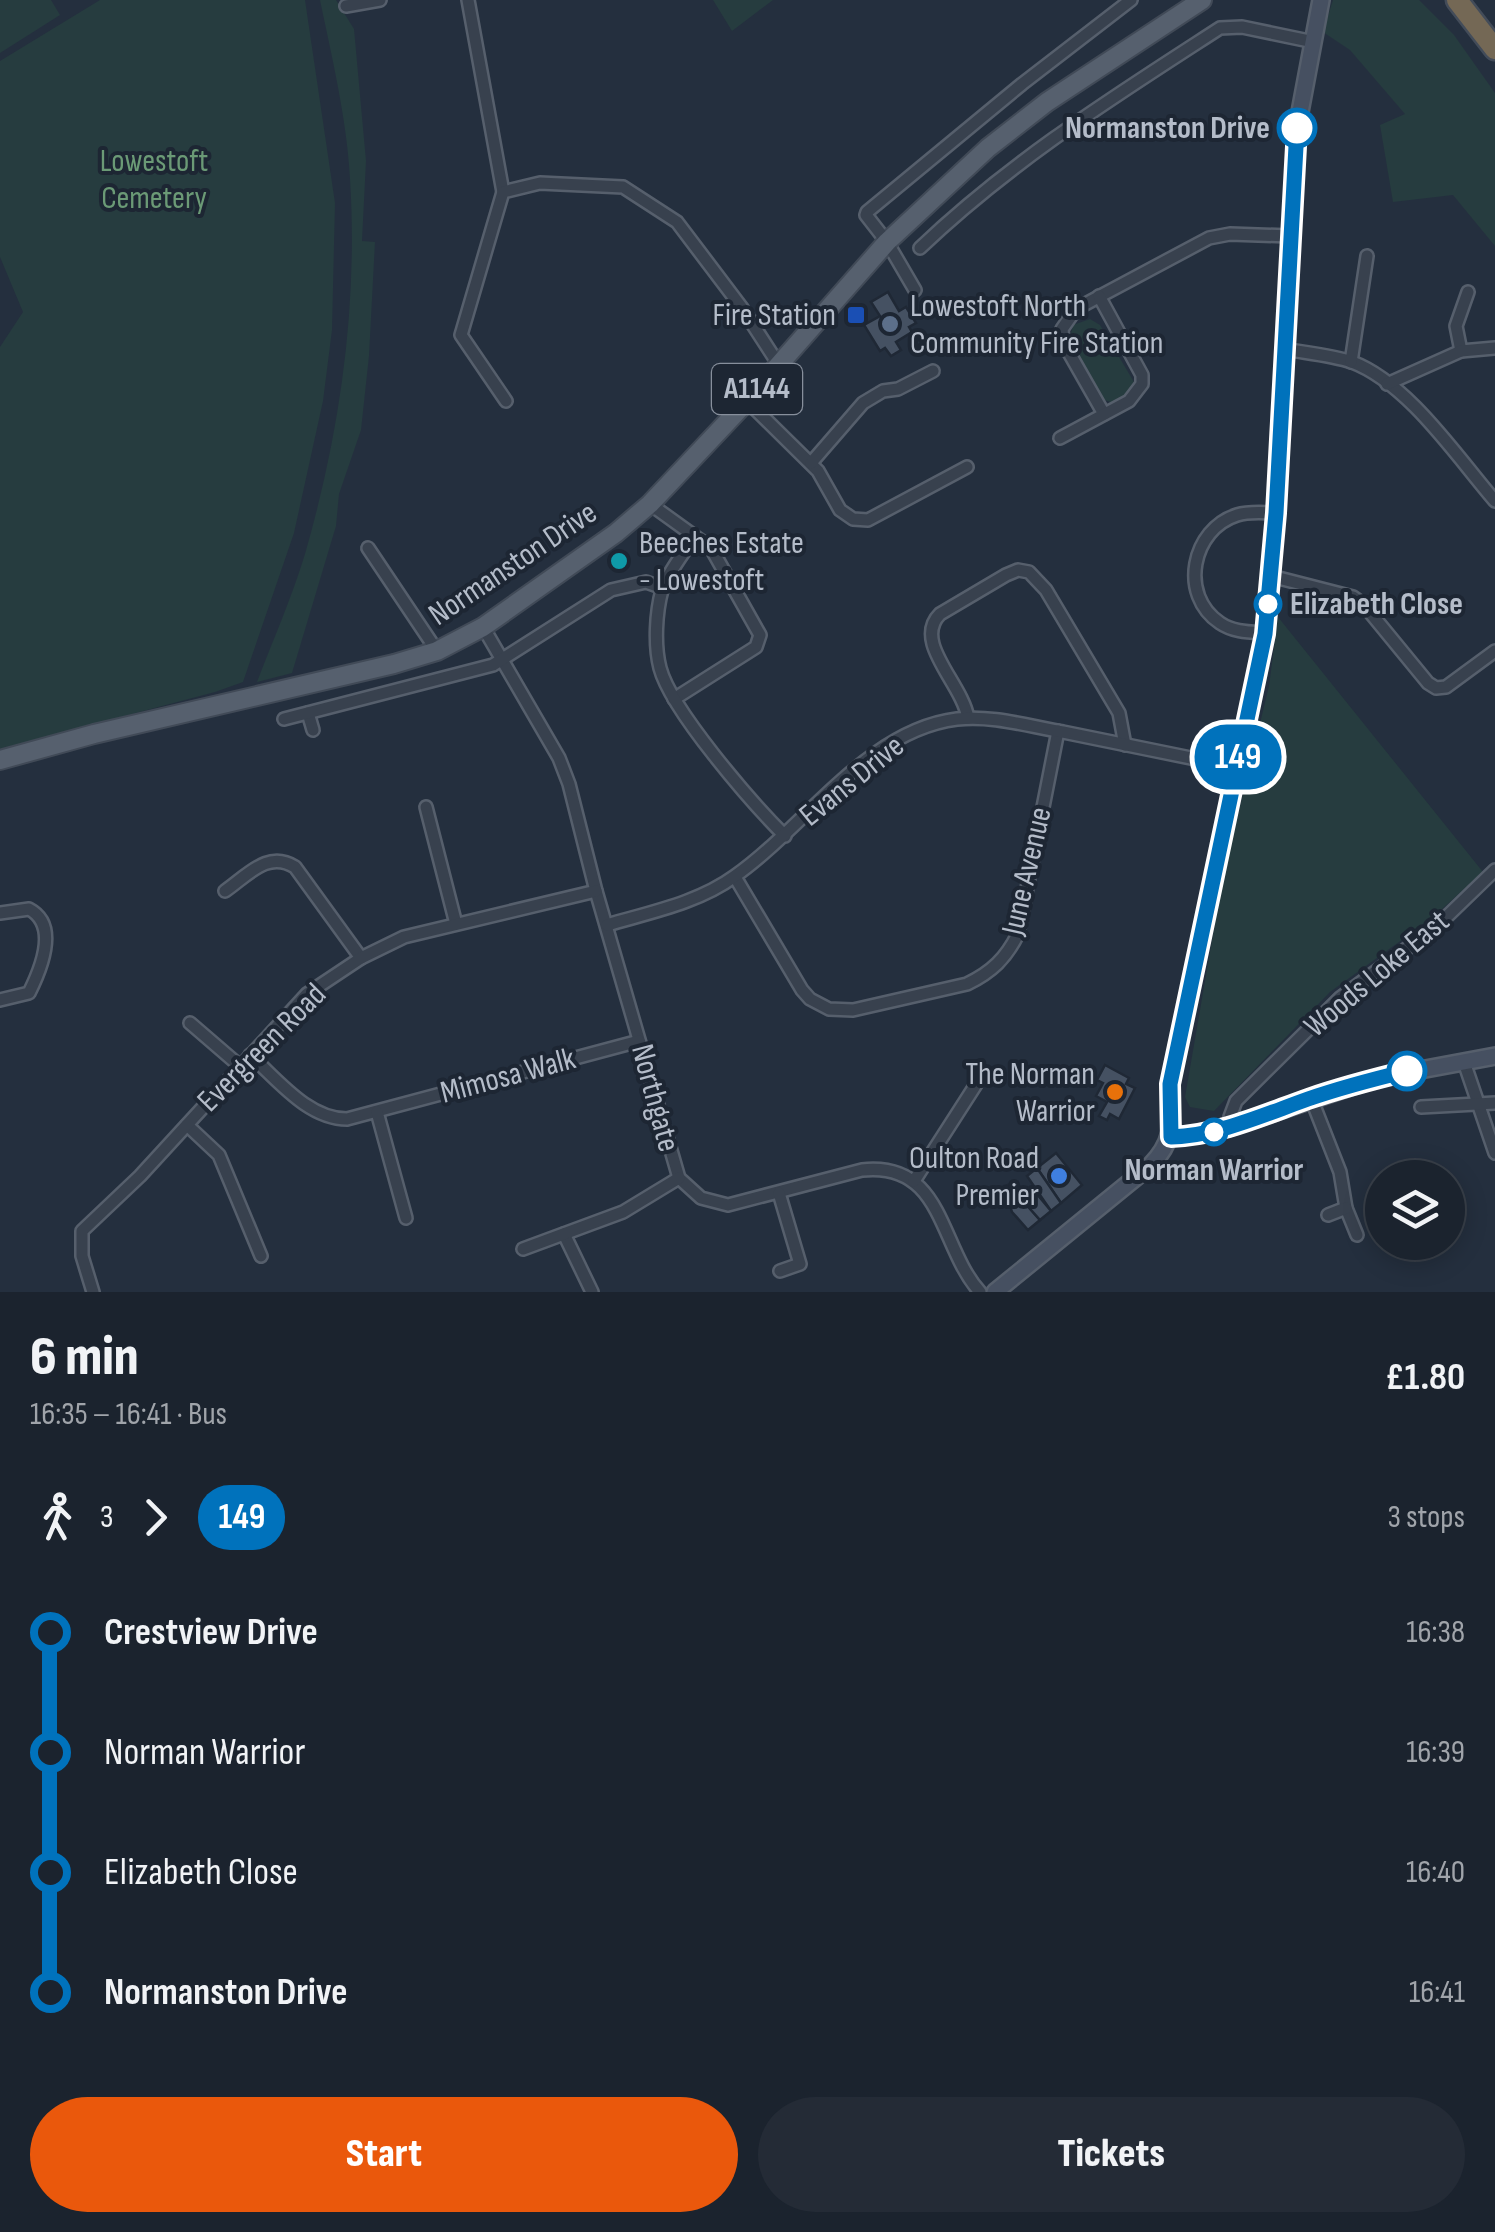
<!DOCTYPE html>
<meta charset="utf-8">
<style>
body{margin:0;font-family:"Sofia Sans Condensed",sans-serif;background:#242b36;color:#f1f3f6;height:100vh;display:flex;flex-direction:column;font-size:38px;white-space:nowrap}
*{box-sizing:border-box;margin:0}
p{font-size:32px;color:#a0a4aa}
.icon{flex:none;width:55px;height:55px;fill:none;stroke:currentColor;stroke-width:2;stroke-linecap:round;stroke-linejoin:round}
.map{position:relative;height:1292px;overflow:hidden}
.sheet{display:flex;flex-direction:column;background:#1b232e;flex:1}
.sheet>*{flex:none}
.badge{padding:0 20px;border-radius:32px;font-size:35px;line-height:65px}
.fabs{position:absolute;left:1365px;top:1160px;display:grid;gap:20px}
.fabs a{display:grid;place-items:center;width:100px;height:100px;border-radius:50%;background:#1b232e;box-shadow:0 5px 25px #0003,0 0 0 2px #39404a;font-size:50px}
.map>.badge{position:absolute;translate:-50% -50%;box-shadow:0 0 0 5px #fff}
.legs{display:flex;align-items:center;gap:15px;height:110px;padding:0 30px;font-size:32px}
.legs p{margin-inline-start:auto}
.headline{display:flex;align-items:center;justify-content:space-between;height:170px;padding:0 30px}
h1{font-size:55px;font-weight:800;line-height:75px}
.primary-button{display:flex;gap:20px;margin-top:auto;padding:20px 30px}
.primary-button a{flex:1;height:115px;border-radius:60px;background:#ea580c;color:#fff;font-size:40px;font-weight:800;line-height:115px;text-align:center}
.primary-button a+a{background:#242b36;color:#f1f3f6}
ul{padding:0 30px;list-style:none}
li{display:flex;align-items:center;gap:35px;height:120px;font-size:38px}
li i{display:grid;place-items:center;width:15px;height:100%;margin:0 12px;background:currentColor}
li i::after{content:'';width:25px;height:25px;margin:-12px;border:8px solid;border-radius:50%;background:#1b232e}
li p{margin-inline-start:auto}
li:first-child i{background:linear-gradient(#0000 50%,currentColor 0)}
li:last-child i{background:linear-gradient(currentColor 50%,#0000 0)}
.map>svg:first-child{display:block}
.green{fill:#263c3f}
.building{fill:#455162;stroke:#1f2835;stroke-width:2.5}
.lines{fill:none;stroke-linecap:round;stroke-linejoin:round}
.street-casing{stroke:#565f6c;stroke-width:16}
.secondary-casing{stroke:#565f6c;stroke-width:20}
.primary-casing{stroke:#414a57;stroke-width:22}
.highway-casing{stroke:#434c59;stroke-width:25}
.street{stroke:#38414e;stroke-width:11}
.secondary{stroke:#465061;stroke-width:15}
.primary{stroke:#56606e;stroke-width:18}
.highway{stroke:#746855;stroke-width:20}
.line-1-casing{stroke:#fff;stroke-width:22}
.line-1{stroke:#0072bc;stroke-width:15}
.stop-1-dot{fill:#fff;stroke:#0072bc;stroke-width:5}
.transit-dot{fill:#1a4fb4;stroke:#1d2633;stroke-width:4}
.service-dot{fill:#5c6f8a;stroke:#1d2633;stroke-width:4}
.culture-dot{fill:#0f9aa8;stroke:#1d2633;stroke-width:4}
.food-dot{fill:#e8710a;stroke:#1d2633;stroke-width:4}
.shop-dot{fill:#3f7fe0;stroke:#1d2633;stroke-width:4}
.labels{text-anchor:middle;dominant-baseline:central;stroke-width:8;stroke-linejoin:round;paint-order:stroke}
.shield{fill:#1d2633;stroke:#878f9c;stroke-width:2.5}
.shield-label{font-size:30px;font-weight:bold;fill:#b4bcc9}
.stop-label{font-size:32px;font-weight:bold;fill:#b4bcc9;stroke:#1d2633;text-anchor:end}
.park-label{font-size:32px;fill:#6b9a76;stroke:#1d2633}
.poi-label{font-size:32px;fill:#b4bcc9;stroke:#1d2633;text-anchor:end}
.street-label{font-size:32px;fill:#b4bcc9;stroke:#1d2633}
</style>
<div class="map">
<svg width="1495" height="1292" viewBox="0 0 1495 1292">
<rect width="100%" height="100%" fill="#242f3e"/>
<!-- green -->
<g class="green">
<polygon points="0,0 51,0 60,15 0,53"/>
<polygon points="100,0 305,0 335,203 332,330 323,401 294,533 243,682 215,692 0,749 0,347 23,312 0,257 0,61"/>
<path d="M320,0h16l18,29 12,132 -4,80 13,1 -6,114 -8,74 -22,64 -3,32 -44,147 -35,9c16,-42 35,-85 48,-128 35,-122 53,-247 45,-375 -3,-59 -18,-121 -30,-179z"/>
<polygon points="713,0 773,0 732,31"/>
<polygon points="1333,0 1419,0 1454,35 1495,93 1495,246 1453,195 1393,202 1380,125 1405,114 1350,50 1323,32"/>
<polygon points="1090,319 1100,325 1134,382 1127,397 1113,403 1102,399 1069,342 1073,325"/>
<polygon points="1278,617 1483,872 1432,918 1330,992 1214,1111 1190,1107 1185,1097 1223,877 1269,686"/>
</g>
<!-- building -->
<g class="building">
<polygon points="888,292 899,311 906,307 916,323 909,327 912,332 896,342 901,350 891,356 885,348 880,351 864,325 880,316 871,302"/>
<polygon points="1105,1065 1129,1078 1126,1084 1135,1088 1119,1119 1110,1114 1107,1120 1099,1116 1107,1102 1096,1096 1103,1083 1097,1080"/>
<polygon points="1056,1153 1082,1185 1061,1203 1037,1168"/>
<polygon points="1037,1168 1061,1203 1051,1211 1027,1176"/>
<polygon points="1018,1182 1024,1202 1040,1220 1028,1230 1012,1212 1004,1186"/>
<polygon points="1036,1193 1051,1211 1040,1220 1024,1202"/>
</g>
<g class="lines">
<defs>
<g id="street">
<polyline points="468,0 503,192"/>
<polyline points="346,6 380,0"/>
<path d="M920,248c91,-87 195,-152 300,-220l22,-1 72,15"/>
<polyline points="915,290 887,242 866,215 867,212 1022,84 1131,0"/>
<path d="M1284,349c22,4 47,6 68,13 56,21 105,95 143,139"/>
<polyline points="1461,351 1456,326 1468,292"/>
<polyline points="1351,362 1367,256"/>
<polyline points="1387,384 1461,351 1495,348"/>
<polyline points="506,401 461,335 503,192 540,183 623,187 677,222 742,308 779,365"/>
<polyline points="747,401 818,471 840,510 853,519 868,520 967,467"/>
<polyline points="1104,414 1063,342 1062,329 1076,309 1209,238 1230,234 1290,236"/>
<polyline points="1060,438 1129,401 1142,384 1142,375 1099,296"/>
<polyline points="811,463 863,403 883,391 898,389 933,371"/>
<polyline points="650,504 711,548 760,635 756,647 674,699"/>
<path d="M694,537c-10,16 -26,35 -32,53 -6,22 -8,55 -2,78 11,42 92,135 125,168"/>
<polyline points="368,548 437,651"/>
<polyline points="1271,576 1353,597 1364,605 1428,683 1436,688 1446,687 1495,651"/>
<path d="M483,627l76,131 10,26 27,107 83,287 22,20 27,7 134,-35c82,-9 77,77 118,122"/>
<path d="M1265,633c-16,-1 -32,-1 -45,-10 -42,-28 -28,-94 17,-108 13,-4 26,-2 39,-2"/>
<polyline points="308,713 313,730"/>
<path d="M968,718c-6,-35 -56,-76 -28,-104l66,-39 12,-5 11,2 17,18 73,123 6,32"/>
<polyline points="284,719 493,665 611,590 646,582 663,588"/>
<polyline points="426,807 456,924"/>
<path d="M735,877l67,113 8,9 19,10 24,1 114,-26c25,-12 39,-26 51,-50l40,-203"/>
<path d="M225,891c23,-16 43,-41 70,-24l66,91"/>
<path d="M0,913l29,-4c30,16 12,60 0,84l-29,7"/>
<path d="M607,925c44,-13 91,-22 128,-49 71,-50 132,-146 222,-157 36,-4 70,7 106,13 57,12 115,23 172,35"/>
<polyline points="190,1023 241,1067"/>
<path d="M250,1055c28,25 58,64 97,64l292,-78"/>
<polyline points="1464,1062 1495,1153"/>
<polyline points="1311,1098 1340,1172 1346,1208 1357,1235"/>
<polyline points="1421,1107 1495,1103"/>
<polyline points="377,1112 406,1218"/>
<polyline points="187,1125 219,1155 261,1256"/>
<polyline points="1231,1127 1230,1117 1236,1101 1340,998 1436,927 1495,870"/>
<polyline points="914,1181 984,1072"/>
<polyline points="779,1193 800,1264 780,1271"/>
<polyline points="1328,1215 1346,1208"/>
<polyline points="564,1234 592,1292"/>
<polyline points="523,1249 623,1212 679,1178"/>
<polyline points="93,1292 82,1256 82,1231 140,1176 307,994 361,958 404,937 596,891"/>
</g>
<g id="secondary">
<polyline points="1171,1137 1207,1134 1231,1127 1377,1078 1495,1056"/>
<path d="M995,1292l156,-127c26,-27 20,-46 19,-81l95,-451 11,-120 21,-385 24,-128"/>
</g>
<polyline id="primary" points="0,760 94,734 394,664 437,651 483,627 616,533 650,504 747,401 887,242 988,148 1047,102 1202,0"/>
<polyline id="highway" points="1457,0 1495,49"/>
</defs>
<!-- street casing -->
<use href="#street" class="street-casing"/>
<!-- secondary casing -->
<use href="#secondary" class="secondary-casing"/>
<!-- primary casing -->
<use href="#primary" class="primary-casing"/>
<!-- highway casing -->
<use href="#highway" class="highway-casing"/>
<!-- street -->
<use href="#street" class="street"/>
<!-- secondary -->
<use href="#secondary" class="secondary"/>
<!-- primary -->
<use href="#primary" class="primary"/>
<!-- highway -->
<use href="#highway" class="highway"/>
</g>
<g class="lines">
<defs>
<path id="line-1" d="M1297,128l-21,385 -11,121 -95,450 1,53c49,-2 92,-22 137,-38 32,-11 66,-20 99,-28"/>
</defs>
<!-- line-1 casing -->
<use href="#line-1" class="line-1-casing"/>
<!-- line-1 -->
<use href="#line-1" class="line-1"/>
</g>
<!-- markers -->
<g class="stop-1-dot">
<circle cx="1297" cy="128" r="18"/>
<circle cx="1268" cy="604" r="12"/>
<circle cx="1407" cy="1071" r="18"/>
<circle cx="1214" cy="1132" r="12"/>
</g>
<rect class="transit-dot" x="846" y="305" width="20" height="20" rx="5"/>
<circle class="service-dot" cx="890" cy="324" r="10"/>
<circle class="culture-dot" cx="619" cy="561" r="10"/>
<circle class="food-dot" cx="1115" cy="1092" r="10"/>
<circle class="shop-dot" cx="1059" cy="1176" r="10"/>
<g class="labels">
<!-- shield labels -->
<rect class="shield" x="712" y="364" width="90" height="50" rx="8"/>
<g class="shield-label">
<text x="757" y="389">A1144</text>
</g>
<!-- stop labels -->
<g class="stop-label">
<text x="1270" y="128">Normanston Drive</text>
<text x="1290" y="604" text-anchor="start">Elizabeth Close</text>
<text x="1214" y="1170" text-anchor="middle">Norman Warrior</text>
</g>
<!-- park labels -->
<g class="park-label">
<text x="154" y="161">Lowestoft<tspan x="154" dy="37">Cemetery</tspan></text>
</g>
<!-- poi labels -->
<g class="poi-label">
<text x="910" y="306" text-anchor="start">Lowestoft North<tspan x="910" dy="37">Community Fire Station</tspan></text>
<text x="836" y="315">Fire Station</text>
<text x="639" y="543" text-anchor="start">Beeches Estate<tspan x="639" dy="37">- Lowestoft</tspan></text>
<text x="1095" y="1074">The Norman<tspan x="1095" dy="37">Warrior</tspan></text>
<text x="1039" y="1158">Oulton Road<tspan x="1039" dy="37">Premier</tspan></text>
</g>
<!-- street labels -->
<g class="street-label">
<text transform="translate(513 564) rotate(-34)">Normanston Drive</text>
<text transform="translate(852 781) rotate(-39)">Evans Drive</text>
<text transform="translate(1027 871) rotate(-77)">June Avenue</text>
<text transform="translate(1377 974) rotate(-40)">Woods Loke East</text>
<text transform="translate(262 1048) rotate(-45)">Evergreen Road</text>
<text transform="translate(508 1076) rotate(-15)">Mimosa Walk</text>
<text transform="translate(655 1098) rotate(75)">Northgate</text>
</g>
</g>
</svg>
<div class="fabs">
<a><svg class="icon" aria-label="layers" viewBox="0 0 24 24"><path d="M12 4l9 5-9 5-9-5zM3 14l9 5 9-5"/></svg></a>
</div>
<b class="badge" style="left:1238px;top:757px;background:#0072bc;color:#fff">149</b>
</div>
<section class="sheet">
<div class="headline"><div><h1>6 min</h1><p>16:35 – 16:41 · Bus</p></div><b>£1.80</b></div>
<div class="legs"><svg class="icon" aria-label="walk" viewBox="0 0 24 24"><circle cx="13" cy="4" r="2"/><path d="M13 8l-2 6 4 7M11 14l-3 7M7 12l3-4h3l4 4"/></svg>3<svg class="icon" aria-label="forward" viewBox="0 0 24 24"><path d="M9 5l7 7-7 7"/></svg><b class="badge" style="background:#0072bc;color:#fff">149</b><p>3 stops</p></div>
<ul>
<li><i style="color:#0072bc"></i><b>Crestview Drive</b><p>16:38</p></li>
<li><i style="color:#0072bc"></i><span>Norman Warrior</span><p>16:39</p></li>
<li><i style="color:#0072bc"></i><span>Elizabeth Close</span><p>16:40</p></li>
<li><i style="color:#0072bc"></i><b>Normanston Drive</b><p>16:41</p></li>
</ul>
<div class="primary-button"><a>Start</a><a>Tickets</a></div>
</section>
